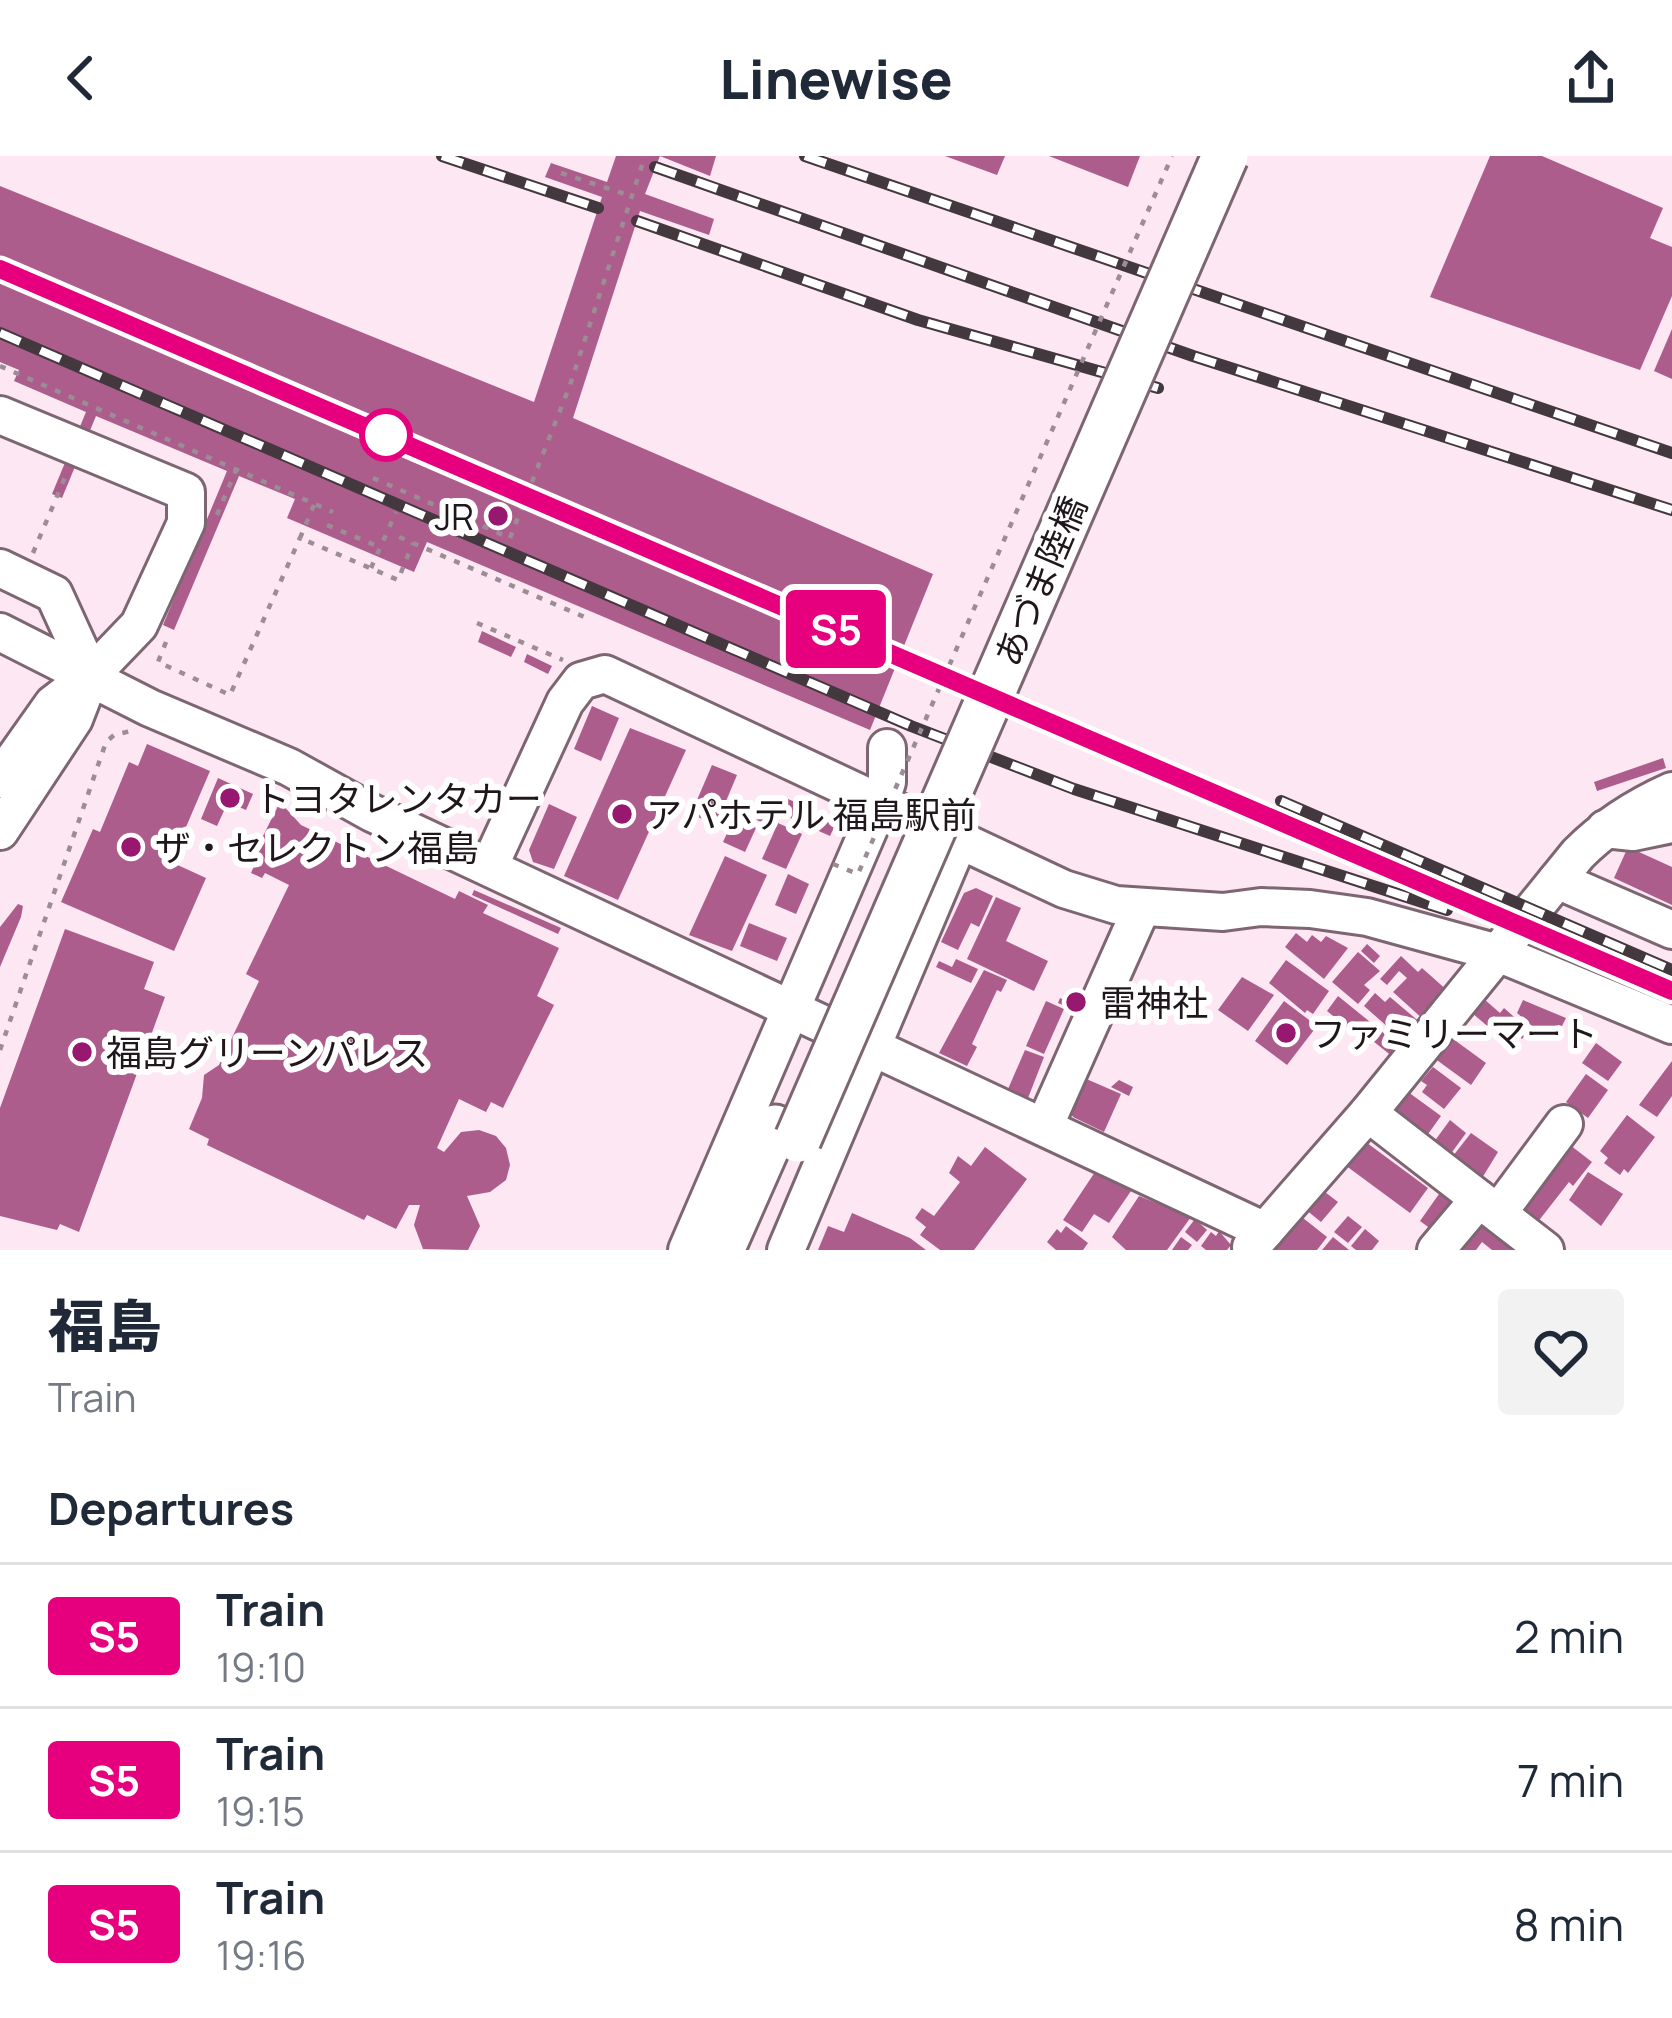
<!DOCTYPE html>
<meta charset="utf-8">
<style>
body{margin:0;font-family:Manrope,"Noto Sans JP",sans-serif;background:#f2f2f3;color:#1f2937;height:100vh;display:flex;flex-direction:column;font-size:45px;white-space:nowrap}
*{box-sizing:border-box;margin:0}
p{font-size:39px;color:#747a83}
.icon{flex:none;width:66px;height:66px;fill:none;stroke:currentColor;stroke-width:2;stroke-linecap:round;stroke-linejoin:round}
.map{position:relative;height:1094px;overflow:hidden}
.panel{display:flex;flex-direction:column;background:#fff;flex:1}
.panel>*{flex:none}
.badge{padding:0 24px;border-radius:9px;font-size:42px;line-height:78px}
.map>.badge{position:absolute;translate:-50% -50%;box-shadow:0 0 0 6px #fff}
h2{padding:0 48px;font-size:45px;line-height:108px}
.round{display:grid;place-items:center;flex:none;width:126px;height:126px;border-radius:12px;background:#f2f2f3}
.head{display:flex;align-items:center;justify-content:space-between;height:204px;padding:0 48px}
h1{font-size:57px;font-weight:800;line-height:90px}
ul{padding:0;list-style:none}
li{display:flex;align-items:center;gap:36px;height:144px;padding:0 48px;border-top:3px solid #e0e1e3}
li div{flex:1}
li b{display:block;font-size:45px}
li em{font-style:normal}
li .badge{min-width:132px;font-weight:700;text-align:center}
header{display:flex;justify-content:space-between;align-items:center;height:156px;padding:0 48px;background:#fff;font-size:54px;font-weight:800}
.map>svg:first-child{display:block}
.building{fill:#ac5d8c}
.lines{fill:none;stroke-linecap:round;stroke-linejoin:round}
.minor-casing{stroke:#7d6672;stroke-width:42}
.major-casing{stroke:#7d6672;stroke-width:51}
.path{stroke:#9c8c95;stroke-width:4.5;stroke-dasharray:6 9;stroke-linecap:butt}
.minor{stroke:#fff;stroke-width:36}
.major{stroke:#fff;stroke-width:45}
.rail-casing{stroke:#43383e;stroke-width:12}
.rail{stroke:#fff;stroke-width:8;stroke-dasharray:22;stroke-linecap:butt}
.major-bridge-casing{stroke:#7d6672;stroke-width:51;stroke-linecap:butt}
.path-bridge{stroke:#9c8c95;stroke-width:4.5;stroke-dasharray:6 9;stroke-linecap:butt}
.major-bridge{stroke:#fff;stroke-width:45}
.line-casing{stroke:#fff;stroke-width:27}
.line{stroke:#e6007e;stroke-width:18}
.stop-dot{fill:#fff;stroke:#e6007e;stroke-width:6}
.poi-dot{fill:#981870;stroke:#fff;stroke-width:4.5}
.labels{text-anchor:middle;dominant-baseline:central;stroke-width:12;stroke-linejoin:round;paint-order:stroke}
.poi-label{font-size:36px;fill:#20171c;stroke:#fff;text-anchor:start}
.street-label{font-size:36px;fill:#20171c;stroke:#fff}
</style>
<header><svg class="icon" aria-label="back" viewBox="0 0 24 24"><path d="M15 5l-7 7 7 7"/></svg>Linewise<svg class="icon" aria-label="share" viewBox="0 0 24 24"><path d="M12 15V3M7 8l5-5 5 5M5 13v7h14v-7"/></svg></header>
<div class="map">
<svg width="1672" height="1094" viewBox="0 0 1672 1094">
<rect width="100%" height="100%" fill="#fce7f2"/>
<!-- building -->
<g class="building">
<polygon points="616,0 660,0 645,38 714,63 709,79 640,55 573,262 933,418 870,574 427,386 414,416 287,362 295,343 239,320 174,474 163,469 227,315 96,260 62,342 52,338 86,256 14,225 19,214 0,206 0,30 534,246 602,41 545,21 551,7 607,26"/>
<polygon points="660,0 716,0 710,20"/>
<polygon points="945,0 1005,0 997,19"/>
<polygon points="1049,0 1140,0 1128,31"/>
<polygon points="1490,0 1542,0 1663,52 1650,82 1672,91 1672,140 1640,214 1430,141"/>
<polygon points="1672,173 1672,223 1654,215"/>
<polygon points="482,475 516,491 511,501 478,486"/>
<polygon points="527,498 552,510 548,518 524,506"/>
<polygon points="592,550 619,562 601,605 574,593"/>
<polygon points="630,572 686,594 618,744 564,720"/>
<polygon points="147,588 210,615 171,706 206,722 174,795 61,746 93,673 100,676 129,606 138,610"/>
<polygon points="1663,602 1666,612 1597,635 1594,626"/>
<polygon points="712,609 737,619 716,669 691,658"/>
<polygon points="218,622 253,638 246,654 228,646 217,670 201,663"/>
<polygon points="759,641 776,649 768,669 750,661"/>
<polygon points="788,643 837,665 830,680 781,658"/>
<polygon points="280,646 301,669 455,743 459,735 488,749 483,757 559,792 537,840 554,849 503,952 491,946 486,956 459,943 437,992 444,996 461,976 479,974 496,980 506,992 510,1009 506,1024 490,1036 467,1040 480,1070 468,1094 423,1093 414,1069 420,1049 409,1049 396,1073 367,1059 364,1064 207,989 209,983 189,973 202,942 204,919 219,909 259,825 246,818 289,729 265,717 262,722 251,717 254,710 249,708"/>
<polygon points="549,648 577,661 554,713 533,706 529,694"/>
<polygon points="734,662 756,672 745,696 723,686"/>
<polygon points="778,667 802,678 786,713 762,703"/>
<polygon points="1628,691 1672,711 1672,749 1614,722"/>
<polygon points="725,700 767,719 732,795 689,779"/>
<polygon points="788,718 809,728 796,758 775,749"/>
<polygon points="976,732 993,740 979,771 971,767 958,794 941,786 964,737"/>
<polygon points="474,734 561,772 558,778 472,739"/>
<polygon points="996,741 1021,752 1006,785 1048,805 1034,835 967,803"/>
<polygon points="18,748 23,750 21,761 0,811 0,771"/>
<polygon points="749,767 787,782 777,805 740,790"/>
<polygon points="65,773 154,806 144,833 165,841 79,1076 60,1068 57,1074 0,1060 0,952"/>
<polygon points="1296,777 1307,786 1312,779 1321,786 1326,780 1348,792 1324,823 1285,791"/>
<polygon points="1367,788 1380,800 1374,807 1361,795"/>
<polygon points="1358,796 1380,815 1364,829 1370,834 1358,848 1332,826"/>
<polygon points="1401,800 1418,816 1422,812 1449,836 1424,864 1393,836 1407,822 1399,815 1387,829 1380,823"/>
<polygon points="956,803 978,813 971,827 936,811 939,805 952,811"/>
<polygon points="1286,804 1329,835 1313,858 1307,854 1305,857 1269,827"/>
<polygon points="984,814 1007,824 1001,836 997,834 972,888 977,891 967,910 939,897"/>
<polygon points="1242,821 1274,839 1248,875 1218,854"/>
<polygon points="1375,837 1385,846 1390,841 1422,868 1406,887 1364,850"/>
<polygon points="1072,838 1086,844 1081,856 1058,847 1060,842 1068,846"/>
<polygon points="1338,840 1401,891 1393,901 1373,885 1369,889 1327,855"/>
<polygon points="1484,843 1500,857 1504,852 1529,874 1522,883 1513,875 1505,885 1472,857"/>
<polygon points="1523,844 1566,862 1562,870 1558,869 1552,882 1539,876 1517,857"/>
<polygon points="1046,845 1064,853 1044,898 1026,890"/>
<polygon points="1284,845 1317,870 1287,909 1255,885"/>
<polygon points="1449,880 1486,907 1471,929 1434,902"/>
<polygon points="1596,887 1622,906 1608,925 1582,907"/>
<polygon points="1025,894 1044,901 1028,942 1008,933"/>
<polygon points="1672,905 1672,940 1657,961 1639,949"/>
<polygon points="1433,911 1461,932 1444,953 1422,936 1427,929 1421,925"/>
<polygon points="1586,918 1608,934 1588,962 1566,946"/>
<polygon points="1084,922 1121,938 1104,976 1073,961 1069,954"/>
<polygon points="1119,924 1133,931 1129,940 1111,931"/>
<polygon points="1404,933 1441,960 1428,978 1432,981 1428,986 1387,955"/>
<polygon points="1627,959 1655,981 1628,1017 1624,1013 1620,1019 1604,1007 1608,1002 1600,995"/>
<polygon points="1450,964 1466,977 1447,1003 1431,990"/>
<polygon points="1471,977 1498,996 1479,1027 1449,1005"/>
<polygon points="1363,984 1428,1032 1410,1057 1345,1009"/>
<polygon points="1570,989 1592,1006 1573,1030 1569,1026 1537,1067 1521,1055"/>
<polygon points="985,991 1027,1023 974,1094 940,1094 920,1079 926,1071 915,1062 922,1052 934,1060 960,1026 949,1017 958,1000 971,1010"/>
<polygon points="1097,1013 1131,1035 1109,1067 1094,1058 1082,1076 1063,1064"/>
<polygon points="1588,1016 1623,1038 1601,1070 1569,1044"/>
<polygon points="1321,1033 1338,1046 1321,1066 1305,1053"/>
<polygon points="1439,1038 1456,1050 1439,1079 1420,1065"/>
<polygon points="1139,1040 1191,1061 1167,1094 1126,1094 1112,1081"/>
<polygon points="852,1057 910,1082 926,1094 818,1094 828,1070 844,1076"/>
<polygon points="1298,1058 1327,1081 1317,1094 1269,1094"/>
<polygon points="1479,1059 1518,1090 1514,1094 1492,1094 1482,1086 1476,1094 1451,1094"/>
<polygon points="1348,1060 1362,1071 1348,1087 1334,1076"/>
<polygon points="1195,1063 1207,1074 1197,1086 1185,1076"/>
<polygon points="1066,1070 1088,1087 1083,1094 1056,1094 1047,1086 1057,1073 1061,1077"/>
<polygon points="1365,1073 1379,1085 1372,1094 1356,1094 1351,1090"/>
<polygon points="1219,1075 1231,1089 1227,1094 1206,1094 1201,1090 1211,1076 1216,1080"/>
<polygon points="1181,1081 1192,1089 1188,1094 1172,1094"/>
<polygon points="1333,1081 1349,1094 1322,1094"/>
</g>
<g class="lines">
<defs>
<g id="minor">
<polyline points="0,259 186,336 186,367 139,469 91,519 53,548 0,623"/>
<polyline points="0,412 54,438 91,519 74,563 0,675"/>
<polyline points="0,476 150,552 289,611 372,657 1265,1075"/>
<polyline points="1605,673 1633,676 1672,668"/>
<polyline points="489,711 565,546 581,525 605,518 1064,733 1116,749 1223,756 1261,751 1310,753 1367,761 1498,797 1672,869"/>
<polyline points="1557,724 1672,774"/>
<polyline points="1368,957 1545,1094"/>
<polyline points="1044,971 1142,751"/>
<polyline points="1498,1057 1564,968"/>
<path d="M1251,1091l117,-134 210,-259c28,-28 58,-47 94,-63"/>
<polyline points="687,1094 880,647 887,626 887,592"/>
<polyline points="786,1094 959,685"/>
<polyline points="1436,1094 1479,1043"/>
</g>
<polyline id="major" points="721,1094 775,972"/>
</defs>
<!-- minor casing -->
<use href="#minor" class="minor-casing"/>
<!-- major casing -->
<use href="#major" class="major-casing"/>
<!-- path -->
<g class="path">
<polyline points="561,17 631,40"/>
<polyline points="0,210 333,356"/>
<polyline points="373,322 510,382"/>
<polyline points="314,349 300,382 398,424 413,387"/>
<polyline points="217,359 236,314"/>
<polyline points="327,369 377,390"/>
<polyline points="399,381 589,463"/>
<polyline points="33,397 66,319"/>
<polyline points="371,412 396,356"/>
<polyline points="477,467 563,504"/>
<polyline points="166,486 158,506 230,539 300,382"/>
<polyline points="0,894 106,586 114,579 131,575"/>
</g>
<!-- minor -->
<use href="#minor" class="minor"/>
<!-- major -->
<use href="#major" class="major"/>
<defs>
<g id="rail">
<polyline points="442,0 598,52"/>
<polyline points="805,0 1672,297"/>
<polyline points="655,11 1193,200 1672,354"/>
<polyline points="637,65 918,164 1158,232"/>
<polyline points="0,113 1672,835"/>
<polyline points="0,177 911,570 1074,633 1447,754"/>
<polyline points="1281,645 1672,814"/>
</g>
</defs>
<!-- rail casing -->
<use href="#rail" class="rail-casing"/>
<!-- rail -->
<use href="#rail" class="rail"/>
<defs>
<polyline id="major-bridge" points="798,983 1225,0"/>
</defs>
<!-- major-bridge casing -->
<use href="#major-bridge" class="major-bridge-casing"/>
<!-- path-bridge -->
<g class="path-bridge">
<polyline points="510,382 570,229 645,0"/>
<polyline points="833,708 858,718 1172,0"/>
</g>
<!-- major-bridge -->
<use href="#major-bridge" class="major-bridge"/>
</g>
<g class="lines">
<defs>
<polyline id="line" points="0,113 1672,835"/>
</defs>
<!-- line casing -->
<use href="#line" class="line-casing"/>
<!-- line -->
<use href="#line" class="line"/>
</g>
<!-- markers -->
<circle class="stop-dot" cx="386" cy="279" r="24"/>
<g class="poi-dot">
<circle cx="498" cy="360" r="12"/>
<circle cx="230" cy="642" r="12"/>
<circle cx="622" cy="658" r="12"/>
<circle cx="131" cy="691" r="12"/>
<circle cx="1076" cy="846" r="12"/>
<circle cx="1286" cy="877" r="12"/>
<circle cx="82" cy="896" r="12"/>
</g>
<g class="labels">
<!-- poi labels -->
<g class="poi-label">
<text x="474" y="360" text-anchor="end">JR</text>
<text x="254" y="642">トヨタレンタカー</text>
<text x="646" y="658">アパホテル 福島駅前</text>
<text x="155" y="691">ザ・セレクトン福島</text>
<text x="1100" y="846">雷神社</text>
<text x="1310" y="877">ファミリーマート</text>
<text x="106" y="896">福島グリーンパレス</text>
</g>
<!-- street labels -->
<g class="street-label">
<text transform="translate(1040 425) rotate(-67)">あづま陸橋</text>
</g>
</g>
</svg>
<b class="badge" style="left:836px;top:473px;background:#e6007e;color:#fff">S5</b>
</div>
<section class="panel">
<div class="head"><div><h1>福島</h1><p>Train</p></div><a class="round"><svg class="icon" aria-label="heart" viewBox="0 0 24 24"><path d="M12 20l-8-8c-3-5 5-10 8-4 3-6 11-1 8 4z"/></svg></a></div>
<h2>Departures</h2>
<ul>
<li><span class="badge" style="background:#e6007e;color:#fff">S5</span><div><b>Train</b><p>19:10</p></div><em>2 min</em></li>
<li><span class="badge" style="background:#e6007e;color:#fff">S5</span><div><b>Train</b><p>19:15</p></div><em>7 min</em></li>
<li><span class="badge" style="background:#e6007e;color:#fff">S5</span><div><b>Train</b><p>19:16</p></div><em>8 min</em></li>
</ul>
</section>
